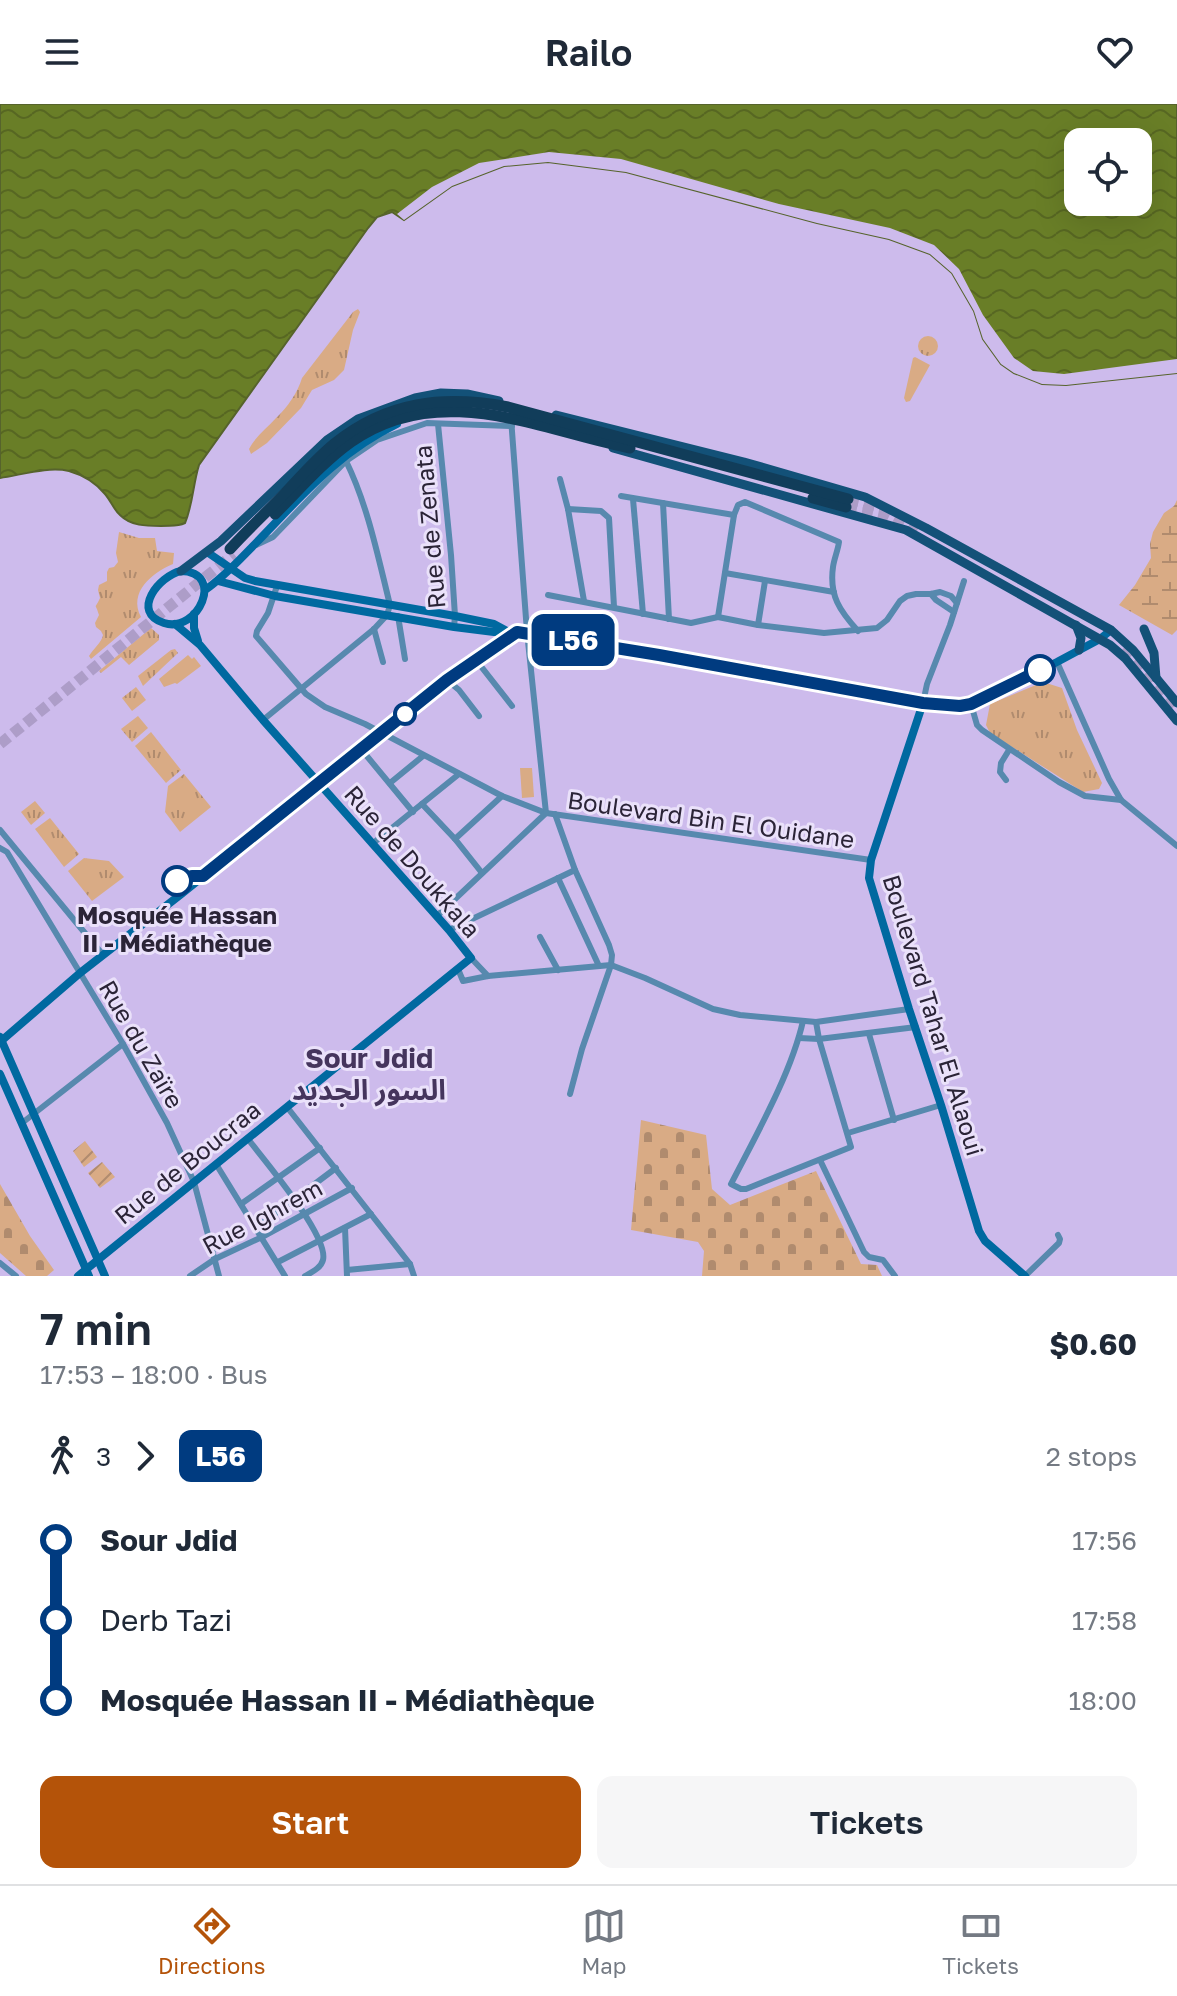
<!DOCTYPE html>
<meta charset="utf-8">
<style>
body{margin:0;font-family:"Golos Text","Noto Sans Arabic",sans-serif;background:#f6f6f7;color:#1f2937;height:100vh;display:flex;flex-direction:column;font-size:30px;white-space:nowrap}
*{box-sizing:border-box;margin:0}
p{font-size:26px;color:#747a83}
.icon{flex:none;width:44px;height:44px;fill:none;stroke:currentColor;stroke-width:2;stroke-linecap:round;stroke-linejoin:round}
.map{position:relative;height:1172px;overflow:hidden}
.drawer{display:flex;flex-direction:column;background:#fff;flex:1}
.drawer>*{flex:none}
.badge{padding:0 16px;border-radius:12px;font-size:28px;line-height:52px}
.fabs{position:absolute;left:1064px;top:24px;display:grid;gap:16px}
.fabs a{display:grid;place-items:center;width:88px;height:88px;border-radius:16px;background:#fff;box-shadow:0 8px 32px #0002;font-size:40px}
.map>.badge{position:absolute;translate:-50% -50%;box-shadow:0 0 0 4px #fff}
.legs{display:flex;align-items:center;gap:12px;height:88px;padding:0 40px;font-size:26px}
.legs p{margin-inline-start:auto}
.headline{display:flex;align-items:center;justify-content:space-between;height:136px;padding:0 40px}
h1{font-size:44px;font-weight:600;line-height:60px}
.button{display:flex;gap:16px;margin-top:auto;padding:16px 40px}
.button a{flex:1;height:92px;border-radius:16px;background:#b45309;color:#fff;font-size:32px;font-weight:600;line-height:92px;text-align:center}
.button a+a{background:#f6f6f7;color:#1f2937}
ul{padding:0 40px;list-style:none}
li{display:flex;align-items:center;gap:28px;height:80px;font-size:30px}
li i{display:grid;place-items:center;width:12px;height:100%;margin:0 10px;background:currentColor}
li i::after{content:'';width:20px;height:20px;margin:-10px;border:6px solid;border-radius:50%;background:#fff}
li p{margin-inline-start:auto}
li:first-child i{background:linear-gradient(#0000 50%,currentColor 0)}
li:last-child i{background:linear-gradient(currentColor 50%,#0000 0)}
header{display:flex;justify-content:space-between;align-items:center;height:104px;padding:0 40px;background:#fff;font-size:36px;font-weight:600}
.menu{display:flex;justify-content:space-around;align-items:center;height:112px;border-top:2px solid #e0e1e3;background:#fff;font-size:22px;color:#747a83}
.menu a{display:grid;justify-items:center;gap:4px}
.menu .on{color:#b45309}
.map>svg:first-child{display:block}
.grass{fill:url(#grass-tufts)}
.wetland{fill:url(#wetland-marsh)}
.cemetery{fill:url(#cemetery-stones)}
.garden{fill:url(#garden-furrows)}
.pitch{fill:#d9ab85}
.water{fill:url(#water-waves);stroke:#56632c;stroke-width:2;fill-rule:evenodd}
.pier{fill:#cdbbec}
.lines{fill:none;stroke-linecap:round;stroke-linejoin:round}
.highway-tunnel{stroke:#ad9dc8;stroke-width:11;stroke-dasharray:11 5.5;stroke-linecap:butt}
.street{stroke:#5789ae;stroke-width:6}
.secondary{stroke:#0069a0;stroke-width:8}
.primary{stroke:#135178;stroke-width:9}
.highway{stroke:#113d5a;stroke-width:11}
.line-1-casing{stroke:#fff;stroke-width:18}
.line-1{stroke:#003b80;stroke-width:12}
.stop-1-dot{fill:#fff;stroke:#003b80;stroke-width:4}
.labels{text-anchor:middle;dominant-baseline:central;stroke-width:6;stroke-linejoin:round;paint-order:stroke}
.street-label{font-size:24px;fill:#2b2437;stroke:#eae1fa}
.stop-label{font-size:24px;font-weight:bold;fill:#2b2437;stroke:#eae1fa}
.quarter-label{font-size:28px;font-weight:bold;fill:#45355d;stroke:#eae1fa}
</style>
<header><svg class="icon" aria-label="menu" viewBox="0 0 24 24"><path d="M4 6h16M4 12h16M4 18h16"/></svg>Railo<svg class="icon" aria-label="heart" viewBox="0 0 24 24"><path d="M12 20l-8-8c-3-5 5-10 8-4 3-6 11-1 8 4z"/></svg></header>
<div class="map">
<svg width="1177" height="1172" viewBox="0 0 1177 1172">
<defs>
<pattern id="grass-tufts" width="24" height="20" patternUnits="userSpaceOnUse" patternTransform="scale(2)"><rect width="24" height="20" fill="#d9ab85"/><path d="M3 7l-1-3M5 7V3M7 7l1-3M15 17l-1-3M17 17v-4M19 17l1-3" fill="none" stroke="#b08b6e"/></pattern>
<pattern id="wetland-marsh" width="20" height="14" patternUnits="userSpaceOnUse" patternTransform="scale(2)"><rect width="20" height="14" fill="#d9ab85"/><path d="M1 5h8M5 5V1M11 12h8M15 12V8" fill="none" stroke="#b08b6e"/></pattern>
<pattern id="cemetery-stones" width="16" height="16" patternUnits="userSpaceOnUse" patternTransform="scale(2)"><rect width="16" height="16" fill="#d9ab85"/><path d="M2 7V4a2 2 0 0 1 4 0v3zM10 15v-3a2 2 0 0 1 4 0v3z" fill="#b08b6e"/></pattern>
<pattern id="garden-furrows" width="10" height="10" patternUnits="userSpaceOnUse" patternTransform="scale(2)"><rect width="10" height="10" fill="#d9ab85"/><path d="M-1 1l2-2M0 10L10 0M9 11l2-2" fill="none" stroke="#b08b6e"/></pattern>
<pattern id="water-waves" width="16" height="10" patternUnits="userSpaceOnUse" patternTransform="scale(2)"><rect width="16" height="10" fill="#697e27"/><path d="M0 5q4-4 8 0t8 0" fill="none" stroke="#576722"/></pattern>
</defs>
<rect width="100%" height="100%" fill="#cdbbec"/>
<!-- grass -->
<g class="grass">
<path d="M358,205l2,3 -7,18 -9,40 -10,10 -22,10 -11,18 -34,35 -16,11 -2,-5c6,-12 18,-21 27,-31 11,-10 22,-26 26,-40l51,-66z"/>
<circle cx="928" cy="242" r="10"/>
<polygon points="915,253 930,261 910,297 906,298 904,294 913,254"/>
<path d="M119,428l20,6h16l2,13 17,2 -1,11c-21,9 -45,28 -32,53l-50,42 -2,-3c4,-7 13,-14 14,-21l-2,-4 -5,-4 -1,-4 4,-8c-4,-14 -5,-4 1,-17l-2,-8 1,-5 8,-4v-9l2,-4 5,-1 4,-5 -2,-9z"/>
<polygon points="151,524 159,531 159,536 129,561 121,553 101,569 99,567"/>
<polygon points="175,545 178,549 143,582 138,572 171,546"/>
<polygon points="188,551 192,555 194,553 201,562 177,580 175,579 164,583 159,575"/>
<polygon points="1043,578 1062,584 1077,626 1102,679 1099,685 1083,688 990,629 986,621 990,600"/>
<polygon points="136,583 146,596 132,607 122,594"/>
<polygon points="138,612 148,624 132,638 121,625"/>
<polygon points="151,628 181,666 166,679 135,642"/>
<polygon points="184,670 211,703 180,728 165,708 168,682"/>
<polygon points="35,697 45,709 31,721 21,708"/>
<polygon points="50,714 79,750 64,763 35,725"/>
<polygon points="84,754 109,757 124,773 92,797 68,767"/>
</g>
<!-- wetland -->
<polygon class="wetland" points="1177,396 1177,526 1172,531 1119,501 1135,481 1151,454 1150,440 1153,428 1164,409 1174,402"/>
<!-- cemetery -->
<g class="cemetery">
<polygon points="641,1016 706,1031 712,1085 730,1101 816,1067 861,1160 877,1161 882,1172 702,1172 704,1147 698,1138 631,1126"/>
<polygon points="0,1080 30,1132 54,1166 47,1172 26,1172 0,1149"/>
</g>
<!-- garden -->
<g class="garden">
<polygon points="85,1037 97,1053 84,1063 73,1047"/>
<polygon points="102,1058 115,1073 100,1084 88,1069"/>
</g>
<!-- pitch -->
<polygon class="pitch" points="520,664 532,664 534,693 522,694"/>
<!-- water -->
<path class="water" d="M0,0h1177v269l-111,12 -24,-1 -28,-11 -13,-9 -18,-25 -9,-28 -22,-38 -22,-19 -41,-15 -72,-16 -191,-51 -78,-10 -44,4 -52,20 -48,34 -12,-8 -15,5 -9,11 -169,237c-6,19 -6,39 -14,58 -8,4 -15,2 -24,3 -15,0 -30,0 -41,-11 -6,-5 -9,-14 -15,-21 -9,-11 -22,-19 -36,-23 -21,-5 -48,4 -69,7zM1078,38h60v60h-60z"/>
<!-- pier -->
<polygon class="pier" points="549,48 621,55 779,100 890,124 934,141 959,165 983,211 1014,254 1033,267 1064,270 1177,255 1177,269 1066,281 1042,280 1014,269 1001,260 983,235 974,207 952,169 930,150 889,135 817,119 626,68 548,58 504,62 452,82 404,116 397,110 432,83 479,59"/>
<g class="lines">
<!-- highway-tunnel -->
<g class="highway-tunnel">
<polyline points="848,395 879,403"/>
<polyline points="846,403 881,410 917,427"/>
<polyline points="1121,547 1140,564 1177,606"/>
<polyline points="0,640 234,450"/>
</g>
<!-- street -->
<g class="street">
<polyline points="511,314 527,528 546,709"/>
<polyline points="438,320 451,451 455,512 454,523"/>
<polyline points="560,375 568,405 584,497"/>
<polyline points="621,392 734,411"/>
<polyline points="633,395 643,510"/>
<polyline points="663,399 669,515"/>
<polyline points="568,405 601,407 609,414 614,503"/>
<polyline points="256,441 273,433 346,357 377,336 427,319 512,322"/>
<polyline points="725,469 834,488"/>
<polyline points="277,482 268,509 257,527 256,532 306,590 325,603 365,620 502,692 546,709 871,756"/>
<polyline points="931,490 936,496 954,508"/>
<polyline points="548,491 691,519 718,513 758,521 824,529 877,524 887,516 900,497 907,492 916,490 931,490 940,488 951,492 957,499"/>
<polyline points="398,512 405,555"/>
<path d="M718,513l16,-102 4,-10 7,-3 94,40c-1,8 -5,17 -6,25 -4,29 7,44 25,64"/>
<polyline points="758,521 765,477"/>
<polyline points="374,525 383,558"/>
<polyline points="476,556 512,602"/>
<polyline points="1057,558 1109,675 1121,696 1177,742"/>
<polyline points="447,576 459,586 479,612"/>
<polyline points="923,599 927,580 950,521 964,477"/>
<polyline points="971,600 977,621 982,626 1059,678 1085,692 1121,696"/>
<path d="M263,616l111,-91 13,-14 3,-10c-12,-48 -22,-99 -44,-144"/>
<polyline points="361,645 413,708"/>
<polyline points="1006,676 1000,668 1001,659 1009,646"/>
<polyline points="390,679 423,652"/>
<polyline points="422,700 455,735 482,769"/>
<polyline points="555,710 575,766 609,841 612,851 611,861 582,945 570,990"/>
<polyline points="0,726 103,851"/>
<polyline points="455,735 502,692"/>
<polyline points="372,740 459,670"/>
<polyline points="0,744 7,748 123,940 167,1019 194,1078 219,1172"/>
<polyline points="558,774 599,862"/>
<polyline points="437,812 546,709"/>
<polyline points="449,826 575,766"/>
<polyline points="540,833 558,866"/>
<polyline points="471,854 488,872"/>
<polyline points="458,865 463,877 488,872 611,861 645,874 713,905 740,911 816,918 909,905"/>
<path d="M803,917c-12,53 -47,114 -72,163l10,5h5l105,-42 -32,-108 -3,-17"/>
<polyline points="869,930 894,1016"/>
<polyline points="799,934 819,935 916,923"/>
<polyline points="287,1003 410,1160 414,1172"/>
<polyline points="22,1019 123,940"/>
<polyline points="848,1029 941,1001"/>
<path d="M248,1035c16,21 81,97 75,121 -2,8 -11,12 -18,16"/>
<polyline points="820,1056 864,1148 869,1153 883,1156 895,1172"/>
<polyline points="216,1060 285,1172"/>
<polyline points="241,1100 320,1044"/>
<polyline points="256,1124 336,1064"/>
<polyline points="345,1124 347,1172"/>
<polyline points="278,1158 371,1110"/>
<polyline points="0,1159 16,1172"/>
<polyline points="347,1166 410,1160"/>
<polyline points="190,1172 215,1155 262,1133 352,1084"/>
<polyline points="1025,1172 1059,1139 1060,1135 1058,1131"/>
</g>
<!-- secondary -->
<g class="secondary">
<polyline points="207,448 245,474 255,477 455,512 494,520 507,527"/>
<path d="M181,467c45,1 17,63 -17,52 -34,-11 -5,-47 17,-52z"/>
<polyline points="218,477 275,492 454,523 494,528 527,528 923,599 950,601 971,600 1057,558 1100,535 1111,526"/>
<path d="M205,486c19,-13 34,-30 50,-46 46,-47 82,-91 142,-120"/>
<polyline points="194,510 194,524 198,537"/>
<polyline points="923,599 871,756 869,774 909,905 941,1001 979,1127 985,1137 1025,1172"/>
<polyline points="0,933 105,1172"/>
<polyline points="0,938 80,869 180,791 447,576 517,528"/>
<polyline points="0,970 89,1172"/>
<polyline points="78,1172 471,854 449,826 263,616 200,541 175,520"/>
</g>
<!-- primary -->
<g class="primary">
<polyline points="556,311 744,358 865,393 926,424 1111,526 1133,546 1177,599"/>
<polyline points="613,344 906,426 1110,541 1125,554 1177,617"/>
<polyline points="181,467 221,437 327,336 358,315 415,294 441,289 467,290 499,297"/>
<polyline points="1076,521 1081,534 1079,546"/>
<polyline points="1144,525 1154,549 1156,574"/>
</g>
<!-- highway -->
<g class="highway">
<polyline points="813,394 846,403"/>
<path d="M275,410c24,-24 48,-52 76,-72 88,-62 187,-13 279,6"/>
<path d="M230,445c18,-20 38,-38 56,-57 16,-17 31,-34 48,-48 53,-43 110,-49 174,-37l340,92"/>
</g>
</g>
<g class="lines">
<defs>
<polyline id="line-1" points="177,777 192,772 203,772 447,576 517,528 659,551 923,599 960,602 971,600 1040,566"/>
</defs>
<!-- line-1 casing -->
<use href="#line-1" class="line-1-casing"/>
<!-- line-1 -->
<use href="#line-1" class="line-1"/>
</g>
<!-- markers -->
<g class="stop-1-dot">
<circle cx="1040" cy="566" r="14"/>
<circle cx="405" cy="610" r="10"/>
<circle cx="177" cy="777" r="14"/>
</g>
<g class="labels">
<!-- street labels -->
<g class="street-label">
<text transform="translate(429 423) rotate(-95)">Rue de Zenata</text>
<text transform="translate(711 715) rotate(8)">Boulevard Bin El Ouidane</text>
<text transform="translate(413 757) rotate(49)">Rue de Doukkala</text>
<text transform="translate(934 911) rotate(73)">Boulevard Tahar El Alaoui</text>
<text transform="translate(142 940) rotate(60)">Rue du Zaïre</text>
<text transform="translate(187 1058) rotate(-39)">Rue de Boucraa</text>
<text transform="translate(262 1112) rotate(-28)">Rue Ighrem</text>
</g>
<!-- stop labels -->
<g class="stop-label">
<text x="177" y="810">Mosquée Hassan<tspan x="177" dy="28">II - Médiathèque</tspan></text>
</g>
<!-- quarter labels -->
<g class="quarter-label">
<text x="369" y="953">Sour Jdid<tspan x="369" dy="32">السور الجديد</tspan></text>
</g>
</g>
</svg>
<div class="fabs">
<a><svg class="icon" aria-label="locate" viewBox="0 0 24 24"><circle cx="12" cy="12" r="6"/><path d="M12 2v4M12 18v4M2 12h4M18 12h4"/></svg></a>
</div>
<b class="badge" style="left:573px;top:536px;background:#003b80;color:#fff">L56</b>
</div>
<section class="drawer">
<div class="headline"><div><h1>7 min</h1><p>17:53 – 18:00 · Bus</p></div><b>$0.60</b></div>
<div class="legs"><svg class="icon" aria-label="walk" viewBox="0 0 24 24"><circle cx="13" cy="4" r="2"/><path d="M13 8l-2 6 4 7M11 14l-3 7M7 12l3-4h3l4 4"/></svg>3<svg class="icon" aria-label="forward" viewBox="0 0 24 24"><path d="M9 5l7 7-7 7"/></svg><b class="badge" style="background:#003b80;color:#fff">L56</b><p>2 stops</p></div>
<ul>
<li><i style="color:#003b80"></i><b>Sour Jdid</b><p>17:56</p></li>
<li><i style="color:#003b80"></i><span>Derb Tazi</span><p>17:58</p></li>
<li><i style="color:#003b80"></i><b>Mosquée Hassan II - Médiathèque</b><p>18:00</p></li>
</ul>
<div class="button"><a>Start</a><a>Tickets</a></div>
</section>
<nav class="menu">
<a class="on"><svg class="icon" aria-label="directions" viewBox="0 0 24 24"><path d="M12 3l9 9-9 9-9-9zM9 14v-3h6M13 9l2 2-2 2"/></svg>Directions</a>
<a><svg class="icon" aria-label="map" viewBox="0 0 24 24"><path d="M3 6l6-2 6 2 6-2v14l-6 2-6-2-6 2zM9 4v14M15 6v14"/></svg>Map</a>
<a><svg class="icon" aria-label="tickets" viewBox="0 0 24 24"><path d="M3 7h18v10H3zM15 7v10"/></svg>Tickets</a>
</nav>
